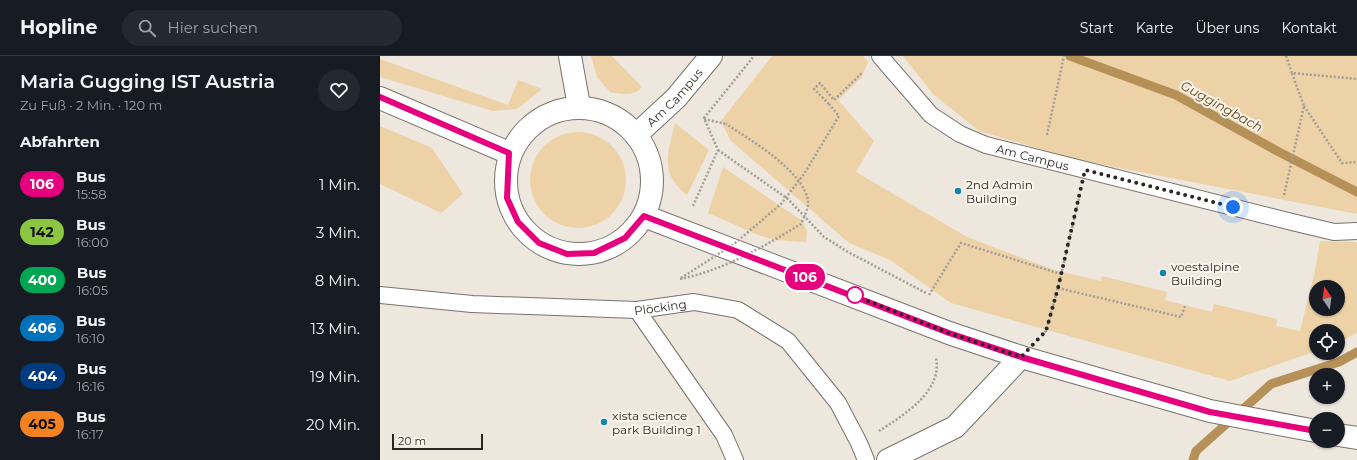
<!DOCTYPE html>
<html lang="de">
<meta charset="utf-8">
<style>
body{margin:0;font-family:Montserrat,sans-serif;background:#242831;color:#f1f3f6;height:100vh;display:flex;flex-direction:column;font-size:15px;white-space:nowrap}
*{box-sizing:border-box;margin:0}
p{font-size:13px;color:#9ea1a6}
.icon{flex:none;width:22px;height:22px;fill:none;stroke:currentColor;stroke-width:2;stroke-linecap:round;stroke-linejoin:round}
.map{position:relative;flex:1;overflow:hidden}
.sheet{display:flex;flex-direction:column;background:#171b24;width:380px}
.sheet>*{flex:none}
.badge{padding:0 8px;border-radius:13px;font-size:14px;line-height:26px}
.needle{width:26px;rotate:347deg}
.buttons{position:absolute;left:929px;top:224px;display:grid;gap:8px}
.buttons a{display:grid;place-items:center;width:36px;height:36px;border-radius:50%;background:#171b24;box-shadow:0 1px 3px #0004;font-size:20px}
.scale{position:absolute;left:12px;bottom:10px;width:91px;box-sizing:border-box;padding-left:4px;border:2px solid #292724;border-top:0;font-size:11px;line-height:14px;white-space:nowrap;color:#292724;-webkit-text-stroke:3px #faf4eb;paint-order:stroke}
.you{position:absolute;width:20px;height:20px;margin:-10px;border:3px solid #fff;border-radius:50%;background:#1a73e8;box-shadow:0 0 0 6px #1a73e833}
.map>.badge{position:absolute;translate:-50% -50%;box-shadow:0 0 0 2px #fff}
h2{padding:0 20px;font-size:15px;line-height:36px}
.round{display:grid;place-items:center;flex:none;width:42px;height:42px;border-radius:21px;background:#242831}
.head{display:flex;align-items:center;justify-content:space-between;height:68px;padding:0 20px}
h1{font-size:19px;font-weight:600;line-height:30px}
ul{padding:0;list-style:none}
li{display:flex;align-items:center;gap:12px;height:48px;padding:0 20px}
li div{flex:1}
li b{display:block;font-size:15px}
li em{font-style:normal}
li .badge{min-width:44px;font-weight:700;text-align:center}
header{display:flex;align-items:center;gap:24px;box-sizing:border-box;height:56px;padding:0 20px;background:#171b24;border-bottom:1px solid #363941}
header strong{font-size:19px}
nav{display:flex;gap:22px;margin-inline-start:auto;font-size:14px}
.search{width:280px;height:36px;background:#242831;display:flex;align-items:center;gap:10px;box-sizing:border-box;padding:0 14px;border-radius:22px;color:#9ea1a6;font-size:15px}
main{display:flex;flex:1;min-height:0}
.map>svg:first-child{display:block}
.green{fill:#edd2a8;fill-rule:evenodd}
.lines{fill:none;stroke-linecap:round;stroke-linejoin:round}
.stream{stroke:#b59157;stroke-width:9}
.lane-casing{stroke:#78736b;stroke-width:18}
.street-casing{stroke:#78736b;stroke-width:24}
.secondary-casing{stroke:#78736b;stroke-width:24}
.primary-casing{stroke:#78736b;stroke-width:24}
.path{stroke:#a29e97;stroke-width:2.5;stroke-dasharray:2 2;stroke-linecap:butt}
.lane{stroke:#fff;stroke-width:16}
.street{stroke:#fff;stroke-width:22}
.secondary{stroke:#fff;stroke-width:22}
.primary{stroke:#fff;stroke-width:22}
.path-bridge{stroke:#a29e97;stroke-width:2.5;stroke-dasharray:2 2;stroke-linecap:butt}
.line-casing{stroke:#fff;stroke-width:9}
.line{stroke:#e6007e;stroke-width:6}
.walk{stroke:#292724;stroke-width:4;stroke-dasharray:0 7.2}
.poi-dot{fill:#1384ab;stroke:#faf4eb;stroke-width:1.5}
.stop-dot{fill:#fff;stroke:#e6007e;stroke-width:2}
.labels{text-anchor:middle;dominant-baseline:central;stroke-width:4;stroke-linejoin:round;paint-order:stroke}
.street-label{font-size:12px;fill:#292724;stroke:#faf4eb}
.poi-label{font-size:12px;fill:#292724;stroke:#faf4eb;text-anchor:start}
.water-label{font-size:13px;font-style:italic;fill:#63491d;stroke:#faf4eb}
</style>
<header>
<strong>Hopline</strong>
<div class="search"><svg class="icon" aria-label="search" viewBox="0 0 24 24"><circle cx="10" cy="10" r="6"/><path d="M15 15l6 6"/></svg>Hier suchen</div>
<nav><a>Start</a><a>Karte</a><a>Über uns</a><a>Kontakt</a></nav>
</header>
<main>
<section class="sheet">
<div class="head"><div><h1>Maria Gugging IST Austria</h1><p>Zu Fuß · 2 Min. · 120 m</p></div><a class="round"><svg class="icon" aria-label="heart" viewBox="0 0 24 24"><path d="M12 20l-8-8c-3-5 5-10 8-4 3-6 11-1 8 4z"/></svg></a></div>
<h2>Abfahrten</h2>
<ul>
<li><span class="badge" style="background:#e6007e;color:#fff">106</span><div><b>Bus</b><p>15:58</p></div><em>1 Min.</em></li>
<li><span class="badge" style="background:#8bc640;color:#111">142</span><div><b>Bus</b><p>16:00</p></div><em>3 Min.</em></li>
<li><span class="badge" style="background:#00a651;color:#fff">400</span><div><b>Bus</b><p>16:05</p></div><em>8 Min.</em></li>
<li><span class="badge" style="background:#0072bc;color:#fff">406</span><div><b>Bus</b><p>16:10</p></div><em>13 Min.</em></li>
<li><span class="badge" style="background:#003b80;color:#fff">404</span><div><b>Bus</b><p>16:16</p></div><em>19 Min.</em></li>
<li><span class="badge" style="background:#f58220;color:#111">405</span><div><b>Bus</b><p>16:17</p></div><em>20 Min.</em></li>
</ul>
</section>
<div class="map">
<svg width="977" height="404" viewBox="0 0 977 404">
<rect width="100%" height="100%" fill="#ede7de"/>
<!-- green -->
<g class="green">
<path d="M211,0h21l30,31c-8,10 -21,7 -32,5l-13,-15z"/>
<path d="M392,0h91l5,6 -7,16 -23,22 36,41 -18,31 111,65 87,33 47,11 1,-5 65,16 -2,8 47,12 2,-8 63,15 -1,7 24,5 15,-60 5,-30 37,1v91l-19,10v-12h-22v20l-86,30 -279,-78 -61,-43 -41,-17 -119,-103 -9,-19zM936,231h22v22h-22z"/>
<polygon points="523,0 977,0 977,158 698,104 599,75 553,38"/>
<polygon points="0,3 128,49 138,24 162,33 137,53 113,55 0,21"/>
<path d="M295,67l34,27 -22,45c-28,-22 -19,-42 -12,-72z"/>
<polygon points="0,70 52,92 83,138 61,157 0,128"/>
<circle cx="198" cy="124" r="48"/>
<polygon points="343,111 421,164 427,175 426,186 395,184 378,179 328,157"/>
</g>
<g class="lines">
<!-- stream -->
<g class="stream">
<polyline points="690,0 796,39 899,96 977,136"/>
<polyline points="813,404 816,395 891,328 959,306 977,296"/>
</g>
<defs>
<g id="lane">
<path id="s1" d="M500,0l51,59 29,19 26,11 306,77 42,10 23,-1"/>
<path id="s2" d="M0,239l92,9 165,6 57,-8 44,8 50,31 50,62 21,40 7,17"/>
<polyline points="257,254 344,379 355,404"/>
</g>
<g id="street">
<polyline points="190,0 199,50"/>
<path id="s3" d="M256,79l40,-37 35,-42"/>
</g>
<polyline id="secondary" points="508,404 575,371 641,301"/>
<g id="primary">
<polyline points="0,42 129,97"/>
<circle cx="199" cy="125" r="73"/>
<polyline points="264,160 569,277 641,301 830,355 936,375"/>
<polyline points="958,379 977,382"/>
</g>
</defs>
<!-- lane casing -->
<use href="#lane" class="lane-casing"/>
<!-- street casing -->
<use href="#street" class="street-casing"/>
<!-- secondary casing -->
<use href="#secondary" class="secondary-casing"/>
<!-- primary casing -->
<use href="#primary" class="primary-casing"/>
<!-- path -->
<g class="path">
<polyline points="906,0 912,17 977,23"/>
<polyline points="449,48 434,33 440,27 454,44 483,16"/>
<polyline points="924,50 962,107 977,106"/>
<polyline points="324,63 346,68"/>
<polyline points="667,79 684,0"/>
<polyline points="338,94 408,143 444,181 468,196 546,237"/>
<polyline points="904,139 924,50 912,17"/>
<polyline points="313,150 338,94 324,62 374,0"/>
<polyline points="678,232 801,261 805,250"/>
<polyline points="549,239 581,187 681,218"/>
<polyline points="662,279 666,275 678,232 700,138"/>
<path d="M499,375c25,-16 64,-40 57,-73"/>
</g>
<!-- lane -->
<use href="#lane" class="lane"/>
<!-- street -->
<use href="#street" class="street"/>
<!-- secondary -->
<use href="#secondary" class="secondary"/>
<!-- primary -->
<use href="#primary" class="primary"/>
<!-- path-bridge -->
<g class="path-bridge">
<polyline points="301,222 354,188 401,148 424,118 459,60 449,48"/>
<path d="M300,223c44,-9 83,-32 121,-55 3,-7 8,-16 7,-23 -4,-30 -59,-62 -82,-77"/>
</g>
</g>
<g class="lines">
<defs>
<polyline id="line" points="0,41 129,97 127,142 138,166 159,187 187,198 214,197 245,182 264,160 569,277 641,301 830,356 936,375"/>
</defs>
<!-- line casing -->
<use href="#line" class="line-casing"/>
<!-- line -->
<use href="#line" class="line"/>
<!-- walk -->
<polyline class="walk" points="475,239 468,237 569,277 641,301 666,275 678,232 705,114 853,151"/>
</g>
<!-- markers -->
<g class="poi-dot">
<circle cx="578" cy="135" r="4"/>
<circle cx="783" cy="217" r="4"/>
<circle cx="224" cy="366" r="4"/>
</g>
<circle class="stop-dot" cx="475" cy="239" r="8"/>
<g class="labels">
<!-- street labels -->
<g class="street-label">
<text stroke="none"><textPath href="#s3" startOffset="54">Am Campus</textPath></text>
<text stroke="none"><textPath href="#s1" startOffset="189">Am Campus</textPath></text>
<text stroke="none"><textPath href="#s2" startOffset="281">Plöcking</textPath></text>
</g>
<!-- poi labels -->
<g class="poi-label">
<text x="586" y="128">2nd Admin<tspan x="586" dy="14">Building</tspan></text>
<text x="791" y="210">voestalpine<tspan x="791" dy="14">Building</tspan></text>
<text x="232" y="359">xista science<tspan x="232" dy="14">park Building 1</tspan></text>
</g>
<!-- water labels -->
<g class="water-label">
<text transform="translate(842 50) rotate(29)">Guggingbach</text>
</g>
</g>
</svg>
<div class="buttons">
<a><svg class="needle" viewBox="-14 -14 28 28"><path d="M0-13l5 13h-10z" fill="#e53935"/><path d="M0 13l5-13h-10z" fill="#9ea1a6"/></svg></a>
<a><svg class="icon" aria-label="locate" viewBox="0 0 24 24"><circle cx="12" cy="12" r="6"/><path d="M12 2v4M12 18v4M2 12h4M18 12h4"/></svg></a>
<a>+</a>
<a>−</a>
</div>
<div class="scale">20 m</div>
<div class="you" style="left:853px;top:151px"></div>
<b class="badge" style="left:425px;top:221px;background:#e6007e;color:#fff">106</b>
</div>
</main>
